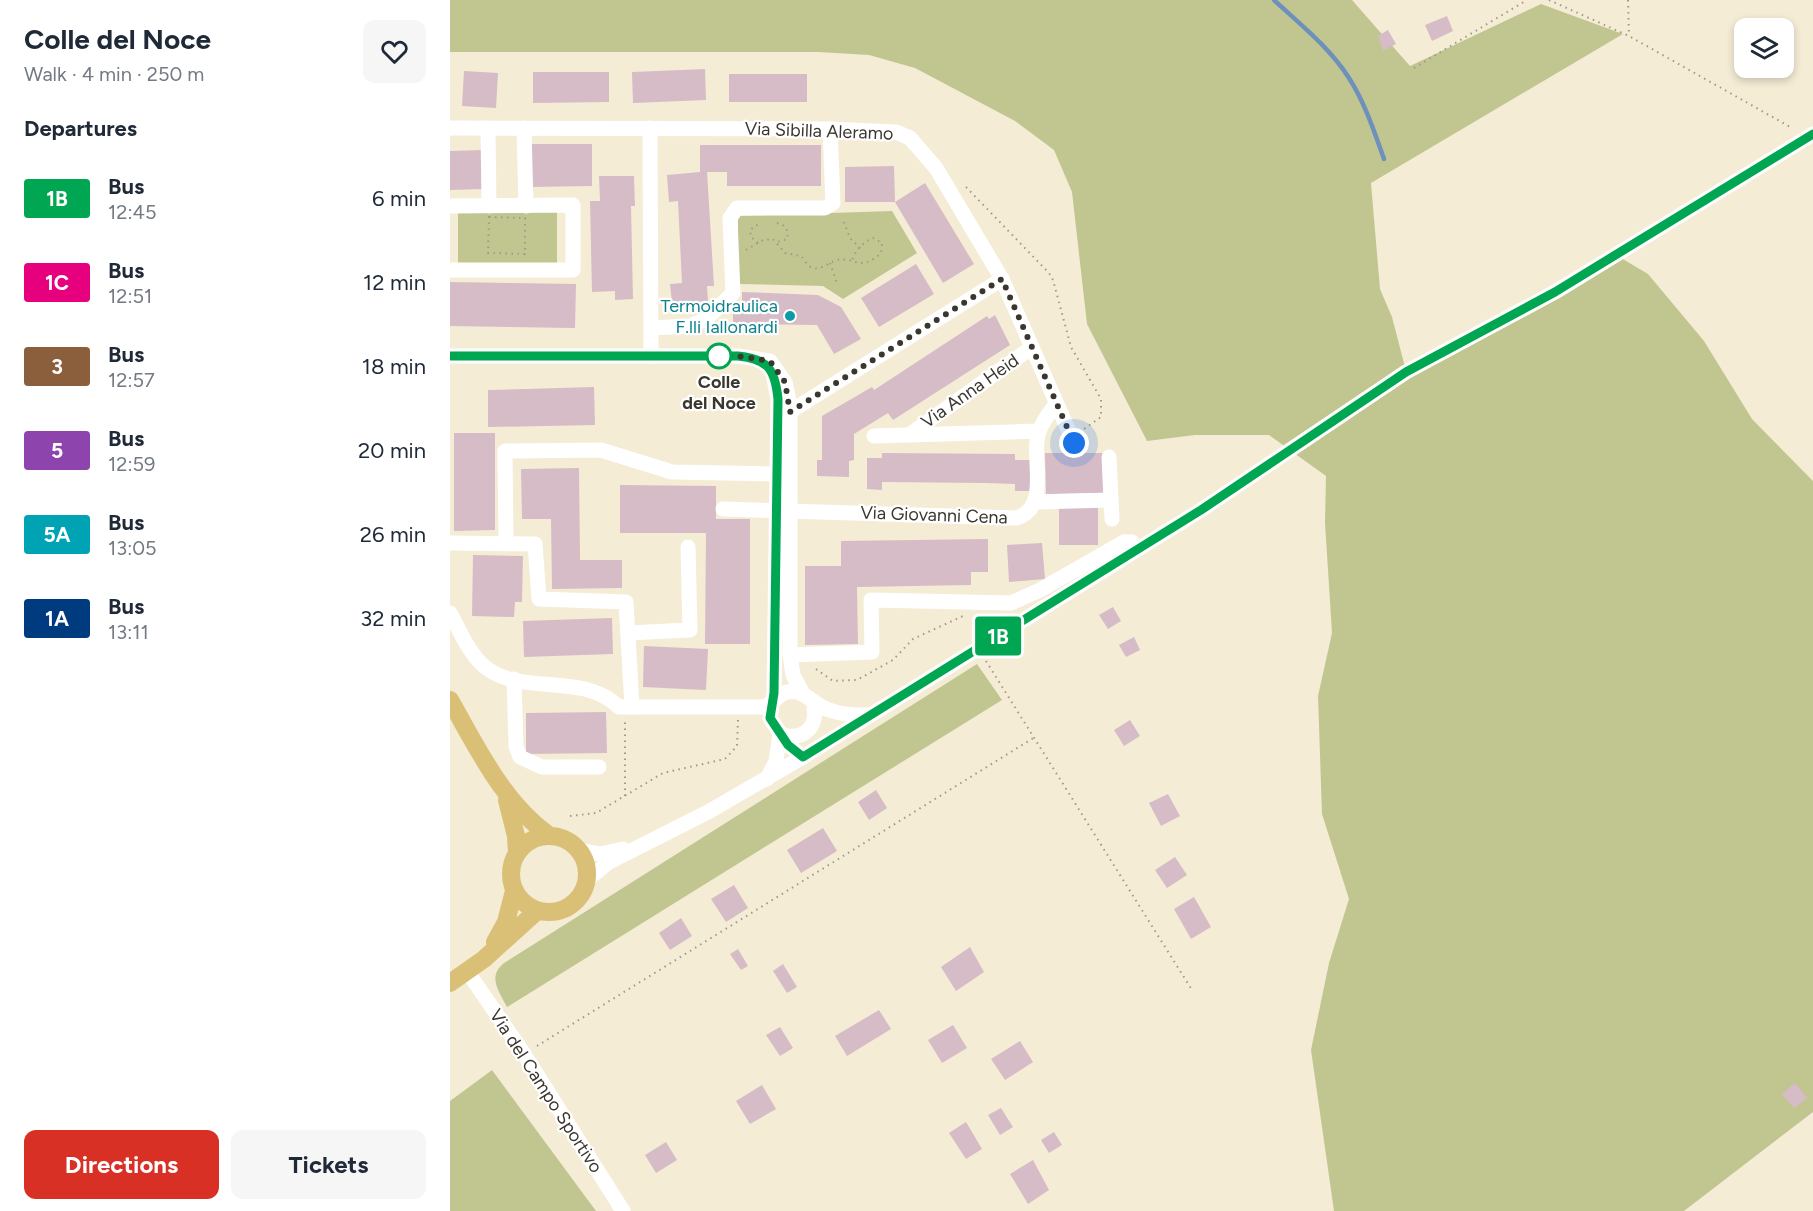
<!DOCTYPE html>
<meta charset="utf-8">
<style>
body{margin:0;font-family:Figtree,sans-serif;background:#f6f6f7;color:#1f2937;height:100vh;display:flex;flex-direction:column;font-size:22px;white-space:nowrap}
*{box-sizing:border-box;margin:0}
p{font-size:20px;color:#747a83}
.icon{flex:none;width:33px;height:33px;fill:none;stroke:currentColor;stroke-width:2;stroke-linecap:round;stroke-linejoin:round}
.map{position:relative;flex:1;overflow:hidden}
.side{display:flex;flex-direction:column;background:#fff;width:450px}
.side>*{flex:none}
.badge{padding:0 12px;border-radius:4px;font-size:21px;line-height:39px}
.buttons{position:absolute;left:1284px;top:18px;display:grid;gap:12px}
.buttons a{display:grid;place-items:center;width:60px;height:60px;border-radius:12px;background:#fff;box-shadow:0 3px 9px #0003;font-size:30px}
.you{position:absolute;width:30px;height:30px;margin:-15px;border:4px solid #fff;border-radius:50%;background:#1a73e8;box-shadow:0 0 0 9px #1a73e833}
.map>.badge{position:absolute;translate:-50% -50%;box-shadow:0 0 0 3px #fff}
h2{padding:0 24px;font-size:22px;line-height:54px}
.round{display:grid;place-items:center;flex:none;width:63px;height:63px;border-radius:12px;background:#f6f6f7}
.head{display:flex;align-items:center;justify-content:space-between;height:102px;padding:0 24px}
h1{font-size:28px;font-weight:700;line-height:45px}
.action{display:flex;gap:12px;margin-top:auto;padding:12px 24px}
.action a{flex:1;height:69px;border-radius:12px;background:#d93025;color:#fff;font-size:24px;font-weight:700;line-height:69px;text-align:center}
.action a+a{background:#f6f6f7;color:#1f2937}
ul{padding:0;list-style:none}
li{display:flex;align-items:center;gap:18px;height:84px;padding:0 24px}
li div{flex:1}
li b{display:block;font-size:22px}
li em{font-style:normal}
li .badge{min-width:66px;font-weight:700;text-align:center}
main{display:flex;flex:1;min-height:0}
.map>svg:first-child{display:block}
.green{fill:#c1c691}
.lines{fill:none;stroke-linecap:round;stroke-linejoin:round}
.stream{stroke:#6e91bb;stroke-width:4.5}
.building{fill:#d5bcc6}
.path{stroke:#a0998a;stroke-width:2;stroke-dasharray:1.5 4.5;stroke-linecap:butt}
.minor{stroke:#fff;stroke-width:15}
.major{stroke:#dabf76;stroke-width:18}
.line-casing{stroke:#fff;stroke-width:14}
.line{stroke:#00a651;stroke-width:9}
.walk{stroke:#3b372f;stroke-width:6;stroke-dasharray:0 10.8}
.culture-dot{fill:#0f9aa8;stroke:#fff;stroke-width:2}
.stop-dot{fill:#fff;stroke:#00a651;stroke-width:3}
.labels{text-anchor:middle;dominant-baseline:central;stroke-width:4.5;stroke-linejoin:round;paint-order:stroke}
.street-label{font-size:18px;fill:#3b372f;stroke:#fff}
.culture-label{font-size:18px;fill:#0d838f;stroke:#fff;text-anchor:end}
.stop-label{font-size:18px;font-weight:bold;fill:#3b372f;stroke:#fff}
</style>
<main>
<section class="side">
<div class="head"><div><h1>Colle del Noce</h1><p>Walk · 4 min · 250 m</p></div><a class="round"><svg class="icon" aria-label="heart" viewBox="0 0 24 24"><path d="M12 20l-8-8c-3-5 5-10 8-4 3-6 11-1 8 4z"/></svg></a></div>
<h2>Departures</h2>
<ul>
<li><span class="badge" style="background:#00a651;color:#fff">1B</span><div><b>Bus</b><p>12:45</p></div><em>6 min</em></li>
<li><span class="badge" style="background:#e6007e;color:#fff">1C</span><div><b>Bus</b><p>12:51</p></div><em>12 min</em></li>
<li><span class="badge" style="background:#8b5e3c;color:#fff">3</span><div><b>Bus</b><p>12:57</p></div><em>18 min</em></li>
<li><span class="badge" style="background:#8e44ad;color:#fff">5</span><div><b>Bus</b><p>12:59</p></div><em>20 min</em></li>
<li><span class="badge" style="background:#00a3b4;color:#fff">5A</span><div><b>Bus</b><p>13:05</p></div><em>26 min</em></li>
<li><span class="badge" style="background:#003b80;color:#fff">1A</span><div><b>Bus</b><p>13:11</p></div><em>32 min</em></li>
</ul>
<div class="action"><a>Directions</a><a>Tickets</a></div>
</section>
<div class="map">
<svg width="1363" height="1211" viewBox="0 0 1363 1211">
<rect width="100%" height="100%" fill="#f5ecd6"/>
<!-- green -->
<g class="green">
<polygon points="0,0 902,0 960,66 1091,4 1173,34 921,183 930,289 942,317 956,371 1166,255 1198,274 1254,341 1302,419 1363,481 1363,1112 1234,1211 884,1211 861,1050 879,963 899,899 872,814 868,696 882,633 875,523 876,476 819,435 745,435 697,441 637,324 622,192 604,150 565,121 465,68 419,55 368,52 0,52"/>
<polygon points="8,211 107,212 107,263 8,263"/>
<polygon points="442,211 467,253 393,299 373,286 288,284 288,216"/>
<path d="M527,664l25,36 -495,307c-8,-16 -20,-30 -3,-44z"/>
<polygon points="42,1070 146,1211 0,1211 0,1101"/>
</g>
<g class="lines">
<!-- stream -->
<path class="stream" d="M824,0c26,24 56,48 75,78 16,25 25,53 35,81"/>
</g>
<!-- building -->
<g class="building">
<polygon points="997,16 1003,31 982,41 975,25"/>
<polygon points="938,30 946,44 933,51 928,36"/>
<polygon points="255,69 256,100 183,103 182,72"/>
<polygon points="14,71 48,73 46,108 12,106"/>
<polygon points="83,72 159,72 159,102 83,103"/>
<rect x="279" y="74" width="78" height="28"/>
<polygon points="80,144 142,144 142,186 80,187"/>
<polygon points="250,145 371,145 371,186 277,186 277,172 257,172 264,286 257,286 258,301 222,303 220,284 232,283 228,201 219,202 217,175 250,172"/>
<polygon points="32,150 33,189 0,190 0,151"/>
<polygon points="444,166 445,202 395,202 395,167"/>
<polygon points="149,176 184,176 185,206 181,206 183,299 165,300 165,291 142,292 140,201 150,201"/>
<polygon points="475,183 524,264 493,283 445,202"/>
<polygon points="466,264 484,294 429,327 411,298"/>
<polygon points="0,282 126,284 125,328 0,326"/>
<polygon points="292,292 368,295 391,307 411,339 384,354 367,325 283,324 283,308 292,308"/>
<polygon points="545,315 560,345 443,420 438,413 404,434 404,460 399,461 399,477 367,476 367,460 372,460 372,416 422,387 424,390 537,316 539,319"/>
<polygon points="144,387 145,425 38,427 38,390"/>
<polygon points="4,433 45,433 45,530 4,531"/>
<polygon points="432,453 565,454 565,460 580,460 580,491 565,491 565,484 536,483 432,482 432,490 417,489 417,458 432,458"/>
<polygon points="595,453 654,453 654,493 596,494"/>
<polygon points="129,468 130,560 172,560 172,588 102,589 101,519 72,519 71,469"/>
<polygon points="170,485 266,486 266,519 300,519 300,644 255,644 256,533 170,533"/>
<polygon points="648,507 648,545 609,545 609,508"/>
<polygon points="538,539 538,572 521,572 521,585 407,587 408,644 355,645 355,566 391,566 391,541"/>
<polygon points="592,543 595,579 559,582 557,545"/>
<polygon points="23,555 73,556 72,602 65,602 64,617 22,616"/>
<polygon points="663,607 671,621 658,629 649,615"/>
<polygon points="162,618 163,654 74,657 73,621"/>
<polygon points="684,637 690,650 676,657 669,645"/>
<polygon points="194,646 258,649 256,690 193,687"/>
<polygon points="156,712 157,753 76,754 76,713"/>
<polygon points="680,720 690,736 674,746 664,730"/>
<polygon points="426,790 437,808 419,820 408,802"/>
<polygon points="718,794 730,816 711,826 699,803"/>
<polygon points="373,828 387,851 351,873 337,850"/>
<polygon points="725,857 737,875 717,888 705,870"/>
<polygon points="284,885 298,908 276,922 261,899"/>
<polygon points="744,897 761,927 741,939 724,909"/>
<polygon points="231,918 242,936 220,950 209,933"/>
<polygon points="520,947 534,972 506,991 491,967"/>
<polygon points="288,949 298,966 291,970 280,954"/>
<polygon points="333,964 347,987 337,993 323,971"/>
<polygon points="429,1010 441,1029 397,1056 385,1036"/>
<polygon points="503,1025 517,1048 492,1063 478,1040"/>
<polygon points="330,1027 343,1048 330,1056 316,1035"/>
<polygon points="570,1041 583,1062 555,1080 541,1059"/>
<polygon points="1345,1083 1357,1098 1344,1108 1332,1094"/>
<polygon points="312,1085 326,1109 300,1124 286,1101"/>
<polygon points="551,1108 563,1127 550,1135 538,1115"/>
<polygon points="516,1122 532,1149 516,1159 499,1133"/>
<polygon points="604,1132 612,1145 599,1153 591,1140"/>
<polygon points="216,1142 227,1160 206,1173 195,1155"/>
<polygon points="583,1160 599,1190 578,1204 560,1174"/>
</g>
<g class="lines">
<!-- path -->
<g class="path">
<polyline points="1099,0 1179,36 1342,128"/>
<polyline points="1178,0 1179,36"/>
<polyline points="964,68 1077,0"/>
<polyline points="516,187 599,273 603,280 621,347 651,399 651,417 634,429"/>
<polygon points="39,217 75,218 75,254 38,253"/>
<polyline points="394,222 400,238 410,248"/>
<polyline points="327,223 335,226 338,233 337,239 327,242"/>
<polyline points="308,243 301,237 300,230 310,223"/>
<path d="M296,250l17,-10 10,-1 12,14 16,3c4,4 7,12 13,12 8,2 15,-6 23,-8 18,-4 22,13 44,-7l1,-10 -9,-5c-10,4 -20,14 -21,25"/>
<polyline points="380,263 387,283"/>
<polyline points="536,661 742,990"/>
<polyline points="366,669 383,681 407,680 443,660 463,639 513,616"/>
<polyline points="175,796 175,721"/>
<polyline points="120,816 146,813 213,773 275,759 287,746 288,720"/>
<polyline points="87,1046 585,737"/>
</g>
<!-- minor -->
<g class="minor">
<polyline points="0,128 380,129 446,132 460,138 486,168 552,279 624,443"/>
<polyline points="38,128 39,206"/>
<polyline points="74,128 76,206"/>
<polyline points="200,128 201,356"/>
<polyline points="0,206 123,205 123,270 0,270"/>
<polyline points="201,328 240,326 256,319 283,293 280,218 287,208 375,208 383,203 380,129"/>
<polyline points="0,356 288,356 320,361 335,382 340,405 340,655 343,675 353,694"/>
<polyline points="324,379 328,399 324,693 320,718 338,745 353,757"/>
<polyline points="333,416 552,279"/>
<polyline points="459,435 581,348"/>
<polyline points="424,436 589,431"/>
<polyline points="661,500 662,519"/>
<polyline points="585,502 661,500 659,457"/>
<path d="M273,509l293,9c32,-9 18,-51 21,-77 1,-14 11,-26 19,-37"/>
<polyline points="0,543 85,544 89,599 176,602 182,707"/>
<polyline points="56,544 55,451 151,450 222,472 327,474"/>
<path d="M0,613c10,18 19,41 35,54 38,30 96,4 134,40h145c9,-3 13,-12 23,-15 16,-4 27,13 42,18 14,5 27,5 42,5"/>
<polyline points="178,633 240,630 238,547"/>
<polyline points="340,655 422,652 421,600 561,603 590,590 674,542 682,542 687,550"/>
<polyline points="64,679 66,746 70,757 92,767 149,767"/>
<path d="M330,734c20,8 38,-5 34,-26"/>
<polyline points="317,779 326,761 330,734"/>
<polyline points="129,850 150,854 173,849"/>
<polyline points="137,880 159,862 258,812 353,757 751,510 956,372 1105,292 1363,134"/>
<polyline points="17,971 74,1054 173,1211"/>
</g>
<!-- major -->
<g class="major">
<path d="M0,700c28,49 53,103 100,136"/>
<polyline points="57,800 66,836 67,853"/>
<circle cx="99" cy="874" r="38"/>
<polyline points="45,942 56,922 64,891"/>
<polyline points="0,983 34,959 87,911"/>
</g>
</g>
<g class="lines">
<defs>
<path id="line" d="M0,356h288c30,3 37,13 40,43l-4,294 -4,25 18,27 15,12 398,-247 205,-138 149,-80 258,-158"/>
</defs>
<!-- line casing -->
<use href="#line" class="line-casing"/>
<!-- line -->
<use href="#line" class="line"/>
<!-- walk -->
<polyline class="walk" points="269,356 288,356 320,361 335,382 340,412 552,279 624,443"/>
</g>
<!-- markers -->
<circle class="culture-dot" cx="340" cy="316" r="6"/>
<circle class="stop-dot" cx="269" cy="356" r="12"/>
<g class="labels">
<!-- street labels -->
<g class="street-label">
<text transform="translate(369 131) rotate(2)">Via Sibilla Aleramo</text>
<text transform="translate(520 391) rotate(-35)">Via Anna Heid</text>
<text transform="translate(484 515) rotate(2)">Via Giovanni Cena</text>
<text transform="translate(96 1091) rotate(57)">Via del Campo Sportivo</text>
</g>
<!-- culture labels -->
<g class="culture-label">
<text x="328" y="306">Termoidraulica<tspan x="328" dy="21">F.lli Iallonardi</tspan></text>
</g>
<!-- stop labels -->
<g class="stop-label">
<text x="269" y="382">Colle<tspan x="269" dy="21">del Noce</tspan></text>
</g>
</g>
</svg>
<div class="buttons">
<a><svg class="icon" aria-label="layers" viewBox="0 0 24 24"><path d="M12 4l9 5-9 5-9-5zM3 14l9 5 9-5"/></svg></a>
</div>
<div class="you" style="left:624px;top:443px"></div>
<b class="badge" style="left:548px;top:636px;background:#00a651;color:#fff">1B</b>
</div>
</main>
